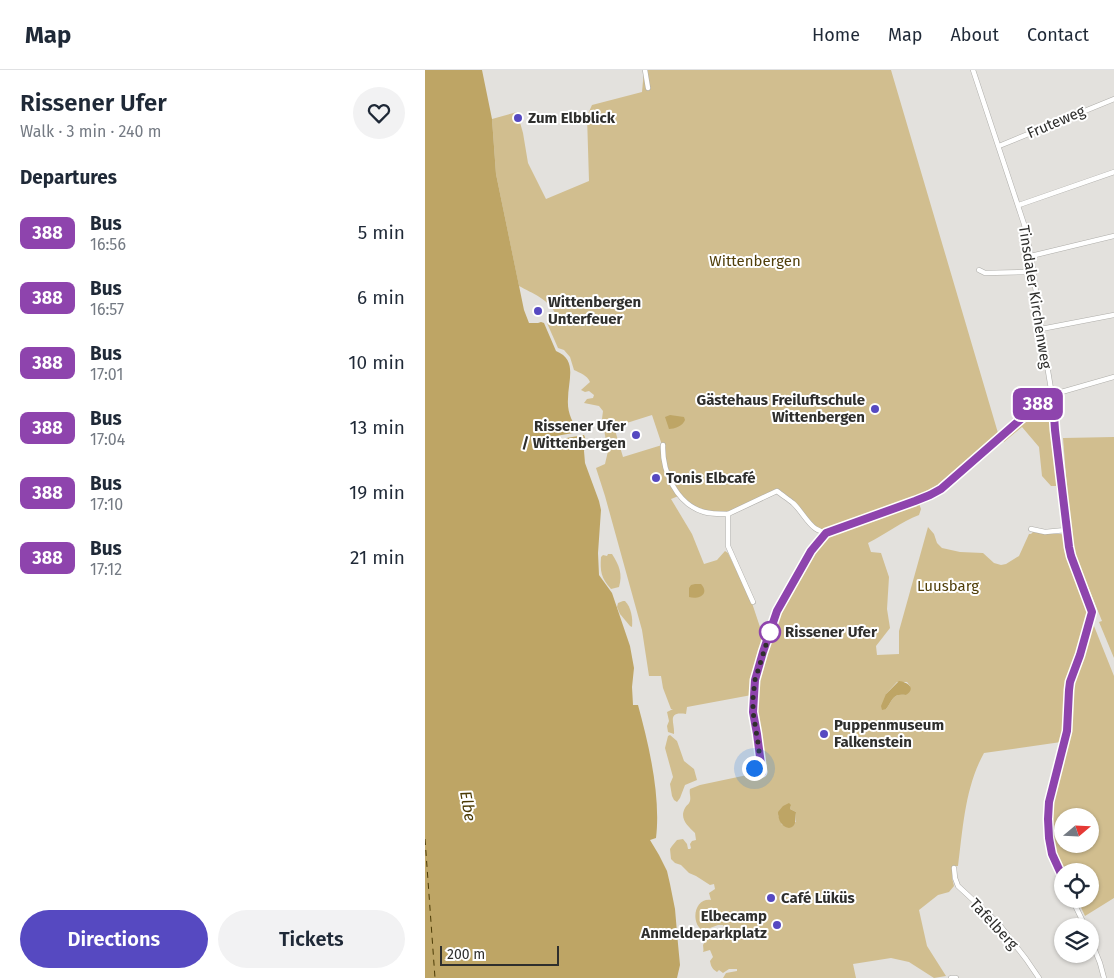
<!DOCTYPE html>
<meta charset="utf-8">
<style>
body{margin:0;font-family:"Fira Sans",sans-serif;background:#f2f2f3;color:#1f2937;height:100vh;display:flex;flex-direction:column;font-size:19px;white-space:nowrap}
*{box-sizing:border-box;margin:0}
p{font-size:16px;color:#747a83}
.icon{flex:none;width:28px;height:28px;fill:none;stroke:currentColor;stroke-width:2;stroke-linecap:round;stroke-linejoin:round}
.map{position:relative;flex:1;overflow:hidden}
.side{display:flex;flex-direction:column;background:#fff;width:425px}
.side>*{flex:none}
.badge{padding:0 10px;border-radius:8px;font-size:18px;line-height:32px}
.needle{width:32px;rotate:71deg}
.controls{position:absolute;left:629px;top:738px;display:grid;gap:10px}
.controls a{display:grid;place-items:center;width:45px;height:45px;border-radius:50%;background:#fff;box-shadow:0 1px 4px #0004;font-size:25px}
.scale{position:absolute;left:15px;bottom:12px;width:119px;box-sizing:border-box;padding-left:5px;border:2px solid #2f2f2d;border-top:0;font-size:14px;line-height:18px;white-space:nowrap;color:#2f2f2d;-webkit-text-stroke:4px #fff;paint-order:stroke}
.you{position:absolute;width:25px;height:25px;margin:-12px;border:4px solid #fff;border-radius:50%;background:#1a73e8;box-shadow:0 0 0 8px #1a73e833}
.map>.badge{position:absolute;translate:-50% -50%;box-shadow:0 0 0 2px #fff}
h2{padding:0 20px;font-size:19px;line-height:45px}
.round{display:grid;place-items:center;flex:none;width:52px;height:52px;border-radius:26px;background:#f2f2f3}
.summary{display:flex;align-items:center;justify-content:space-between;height:85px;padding:0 20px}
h1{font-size:24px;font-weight:600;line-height:38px}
.button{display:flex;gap:10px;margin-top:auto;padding:10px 20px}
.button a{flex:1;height:58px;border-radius:30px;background:#5649c1;color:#fff;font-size:20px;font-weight:600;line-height:58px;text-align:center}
.button a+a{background:#f2f2f3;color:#1f2937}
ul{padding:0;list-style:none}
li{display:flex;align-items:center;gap:15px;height:65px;padding:0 20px}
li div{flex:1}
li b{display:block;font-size:19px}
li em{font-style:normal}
li .badge{min-width:55px;font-weight:700;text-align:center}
header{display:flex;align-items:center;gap:30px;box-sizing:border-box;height:70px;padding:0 25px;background:#fff;border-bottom:1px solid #e0e1e3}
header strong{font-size:24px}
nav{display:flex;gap:28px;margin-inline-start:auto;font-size:18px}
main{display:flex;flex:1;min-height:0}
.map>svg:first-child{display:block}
.green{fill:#d1be8f;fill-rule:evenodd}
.water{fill:#bea565}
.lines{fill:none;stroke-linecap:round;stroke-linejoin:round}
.ferry{stroke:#4c3b05;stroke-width:1;stroke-dasharray:6 5;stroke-linecap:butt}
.minor-casing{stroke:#aeada9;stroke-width:5.5}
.minor{stroke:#fff;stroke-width:4.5}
.line-casing{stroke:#fff;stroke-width:11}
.line{stroke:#8e44ad;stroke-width:8}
.walk{stroke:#2f2f2d;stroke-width:5;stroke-dasharray:0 9}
.poi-dot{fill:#5649c1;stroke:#fff;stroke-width:2}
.stop-dot{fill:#fff;stroke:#8e44ad;stroke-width:2.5}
.labels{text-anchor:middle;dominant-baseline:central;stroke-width:4;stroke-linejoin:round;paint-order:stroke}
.poi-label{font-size:15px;font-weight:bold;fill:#2f2f2d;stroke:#fff;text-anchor:start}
.street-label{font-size:15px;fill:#2f2f2d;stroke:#fff}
.park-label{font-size:15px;fill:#503e09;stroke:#fff}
.stop-label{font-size:15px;font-weight:bold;fill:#2f2f2d;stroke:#fff;text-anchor:start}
.water-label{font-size:16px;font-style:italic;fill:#4c3b05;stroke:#fff}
</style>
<header>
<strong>Map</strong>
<nav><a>Home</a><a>Map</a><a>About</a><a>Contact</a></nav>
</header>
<main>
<section class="side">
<div class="summary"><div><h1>Rissener Ufer</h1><p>Walk · 3 min · 240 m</p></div><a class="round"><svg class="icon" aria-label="heart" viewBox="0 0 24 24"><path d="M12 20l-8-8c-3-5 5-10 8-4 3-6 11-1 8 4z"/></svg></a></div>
<h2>Departures</h2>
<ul>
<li><span class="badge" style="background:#8e44ad;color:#fff">388</span><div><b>Bus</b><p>16:56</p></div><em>5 min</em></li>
<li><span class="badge" style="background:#8e44ad;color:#fff">388</span><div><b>Bus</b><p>16:57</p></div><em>6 min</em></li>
<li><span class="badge" style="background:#8e44ad;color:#fff">388</span><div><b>Bus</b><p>17:01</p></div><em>10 min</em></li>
<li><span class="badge" style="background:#8e44ad;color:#fff">388</span><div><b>Bus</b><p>17:04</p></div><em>13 min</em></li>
<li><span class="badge" style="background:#8e44ad;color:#fff">388</span><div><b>Bus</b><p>17:10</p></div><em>19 min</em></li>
<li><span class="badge" style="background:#8e44ad;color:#fff">388</span><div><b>Bus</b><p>17:12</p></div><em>21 min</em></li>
</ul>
<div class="button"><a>Directions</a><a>Tickets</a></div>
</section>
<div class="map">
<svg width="689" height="908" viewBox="0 0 689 908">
<rect width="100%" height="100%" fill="#e3e1dd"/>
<!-- green -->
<g class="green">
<path d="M219,0h247l107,363 -65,56 -17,7 5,13 -2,6c-18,7 -33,19 -51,28l3,9 10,1 8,24 -2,32 3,19 -14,18 1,9 22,-1v-23l29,-104 6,7 3,9 5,5 18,4 23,1 11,10 7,2 5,-1 13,-8 10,-22h2l2,-2 11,2h17l2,1 3,21 48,120v222l-29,18 -8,-17h13v-28h-26c-4,-11 -9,-22 -12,-33 -5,-30 9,-68 16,-97l-84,12c-19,34 -21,75 -26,113h-6v12l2,8 -5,6 -11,3 -19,15 8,36 19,30 -12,2 -25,-16 -18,-4 -38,6 3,14h-133l3,-5 11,-2v-2h-8l-6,4 -4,-3 -2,2c-5,-3 -6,-6 -7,-11l3,-4 -3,-7 -7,2c1,-2 0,-5 0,-7 1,-2 9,-12 11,-15l10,-2 -1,-3h-5l-16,6c-1,-2 -5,-6 -5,-7 -5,-12 2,-26 14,-24l-2,-7 6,-4 -1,-5 -4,1 -14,-9 -7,-3 -8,-8 -6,-2 -4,-4 -1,-10 2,-3 5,-6 6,-1 4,5 1,5h2l1,-1 -1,-4 2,-3 4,-1 -1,-7c-7,-7 -16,-14 -10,-25 3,-5 3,-2 5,-7 1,-5 -1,-8 0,-12l10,-4 52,-11h7l-4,-5 3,-8 -2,-38 1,-29 -70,13 -1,7c-20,-3 -11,9 -12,20l-6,-2 -1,-6 2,-5 -2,-9 6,-3h-2l-8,-21 -2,-12h-12l-7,-46 -37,-134 -9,-28 9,-4 3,-13 -6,-32 1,-8 -4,-5 -15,-3 3,-4 6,-1 1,-3 -5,-4 -4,1 -4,-2 9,-8c-3,-7 -10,-9 -16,-12l-4,-13 -6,-7 -6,-2 -11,-25 9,-8c-6,-15 -24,-22 -37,-29l-23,-112 -4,-55 25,-7 6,21 5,30 18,36 43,-18 -2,-65 5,-11 50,-13zM227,345l10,30 -39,12 -9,-30zM350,420l20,13 18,24 14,6 -15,19 -36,62 -10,31 -14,-42 -24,-50 -3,-2 -8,9 -13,4 -12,-30 -21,-35 10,-4 12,11 15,6 18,1zM472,612h10l3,4 -4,9c-14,-2 -13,5 -20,14v-15zM366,735l-1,4 6,3v10l-14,3 -4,-10zM638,746h27v28h-27z"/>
<polygon points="618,334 625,337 633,421 632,421 631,416 626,416 617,406 614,377 597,357 579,372 577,369"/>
<polygon points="689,367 689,588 674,552 677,551 651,487 646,469 638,368"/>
<path d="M183,484h4c7,11 11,20 7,33l-8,2c-10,-11 -11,-18 -10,-32l2,-2 4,1z"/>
<path d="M198,531h2c6,6 8,17 7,26l-2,-1 -10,-12 -3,-7 1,-4z"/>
<polygon points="245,665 252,671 259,691 269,699 272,710 260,715 255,728 252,732 249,730 247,726 245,714 248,707 240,678 243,666"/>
</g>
<!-- water -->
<g class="water">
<path d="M0,0h57l10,49 4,55 28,136 5,13h9l3,-1 3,1 12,28c22,9 12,29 12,48 -1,13 4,23 11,33l-29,5 -1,1v3l35,-6 2,5 -2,11 1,12 14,38 2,9 -3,43 1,22 13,18 18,53 4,22 -2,19 1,18h5c11,40 23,92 18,133l-6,2 9,15 8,16 3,13 5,25 3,35 2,21 -3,13h-252z"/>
<path d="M245,345l14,2 1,3c-2,6 -11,9 -16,9l-4,-12z"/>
<path d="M270,514h6c9,10 -2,16 -12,13v-9l2,-3z"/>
<path d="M474,611c8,1 18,7 7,14 -14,-2 -13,5 -20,14l-4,1 -1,-4 5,-12z"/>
<path d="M364,733l2,2 -1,4 6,3c-1,7 1,15 -7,16 -8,-1 -11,-9 -11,-16l5,-6z"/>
</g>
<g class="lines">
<!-- ferry -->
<polyline class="ferry" points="0,769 10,908"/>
<defs>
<g id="minor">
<polyline points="220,0 223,18"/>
<polyline points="548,0 599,154 606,186 616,259 628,331 628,341 644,477 646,485 667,542 655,585 645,612 644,620 642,661 624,733 623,749 624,768 627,783 638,808"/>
<polyline points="574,76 689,29"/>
<polyline points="594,135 689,102"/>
<polyline points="606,186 689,166"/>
<polyline points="554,200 560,203 608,202"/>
<polyline points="616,259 689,245"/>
<path d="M238,375c-1,26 13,59 41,67 7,2 16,2 24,2"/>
<path d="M303,444l49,-23c5,4 11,8 16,12 13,12 19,34 40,28l97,-36 11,-6 104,-91 6,-3 63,-18"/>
<polyline points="303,444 303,476 328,532"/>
<polyline points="606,459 620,462 641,460"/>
<polyline points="334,686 329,698 329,701 337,702 332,664 328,642 330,610 352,541 386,481 401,463"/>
<polyline points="529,798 530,808 533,816 573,853 601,889 614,908"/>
<polyline points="647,829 660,856"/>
<polyline points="665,868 675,893 679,908"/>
<polyline points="526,908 531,908"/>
</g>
</defs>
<!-- minor casing -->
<use href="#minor" class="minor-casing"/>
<!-- minor -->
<use href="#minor" class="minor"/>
</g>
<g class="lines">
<defs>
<polyline id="line" points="334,702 337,702 332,664 328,642 330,610 338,582 352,541 386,481 401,463 490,431 505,425 516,419 620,328 626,325 628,331 630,360 644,477 646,486 667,542 655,585 645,612 644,620 642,661 624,732 623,749 624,768 627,784 638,808"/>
</defs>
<!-- line casing -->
<use href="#line" class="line-casing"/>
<!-- line -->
<use href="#line" class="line"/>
<!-- walk -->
<polyline class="walk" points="329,698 334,686 334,679 328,642 328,628 330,610 345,562"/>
</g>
<!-- markers -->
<g class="poi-dot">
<circle cx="93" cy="48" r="5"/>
<circle cx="113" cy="241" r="5"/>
<circle cx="450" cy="339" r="5"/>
<circle cx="211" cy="365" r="5"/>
<circle cx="231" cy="408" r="5"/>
<circle cx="399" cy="664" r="5"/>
<circle cx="346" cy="828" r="5"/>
<circle cx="352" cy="855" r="5"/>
</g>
<circle class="stop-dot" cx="345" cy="562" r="10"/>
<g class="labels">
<!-- poi labels -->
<g class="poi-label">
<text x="103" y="48">Zum Elbblick</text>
<text x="123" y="232">Wittenbergen<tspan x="123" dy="17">Unterfeuer</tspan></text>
<text x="440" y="330" text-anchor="end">Gästehaus Freiluftschule<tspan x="440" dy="17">Wittenbergen</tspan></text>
<text x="201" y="356" text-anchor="end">Rissener Ufer<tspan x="201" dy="17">/ Wittenbergen</tspan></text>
<text x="241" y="408">Tonis Elbcafé</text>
<text x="409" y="655">Puppenmuseum<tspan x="409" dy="17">Falkenstein</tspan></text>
<text x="356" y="828">Café Lüküs</text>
<text x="342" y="846" text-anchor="end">Elbecamp<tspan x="342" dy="17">Anmeldeparkplatz</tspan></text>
</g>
<!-- street labels -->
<g class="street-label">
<text transform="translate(631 52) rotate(-23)">Fruteweg</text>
<text transform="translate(610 227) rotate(81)">Tinsdaler Kirchenweg</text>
<text transform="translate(569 854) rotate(47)">Tafelberg</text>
</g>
<!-- park labels -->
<g class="park-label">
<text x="330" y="191">Wittenbergen</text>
<text x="523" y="516">Luusbarg</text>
</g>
<!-- stop labels -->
<g class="stop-label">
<text x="360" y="562">Rissener Ufer</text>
</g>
<!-- water labels -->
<g class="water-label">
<text transform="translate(43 736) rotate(80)">Elbe</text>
</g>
</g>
</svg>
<div class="controls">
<a><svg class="needle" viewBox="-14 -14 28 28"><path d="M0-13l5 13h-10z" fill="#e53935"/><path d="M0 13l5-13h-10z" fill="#747a83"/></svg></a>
<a><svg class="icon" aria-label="locate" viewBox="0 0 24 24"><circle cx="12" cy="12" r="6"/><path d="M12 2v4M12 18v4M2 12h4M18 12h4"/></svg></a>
<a><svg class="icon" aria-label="layers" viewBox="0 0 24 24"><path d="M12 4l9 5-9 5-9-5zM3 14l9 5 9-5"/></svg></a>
</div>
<div class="scale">200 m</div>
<div class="you" style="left:329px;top:698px"></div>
<b class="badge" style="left:613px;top:334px;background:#8e44ad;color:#fff">388</b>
</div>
</main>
